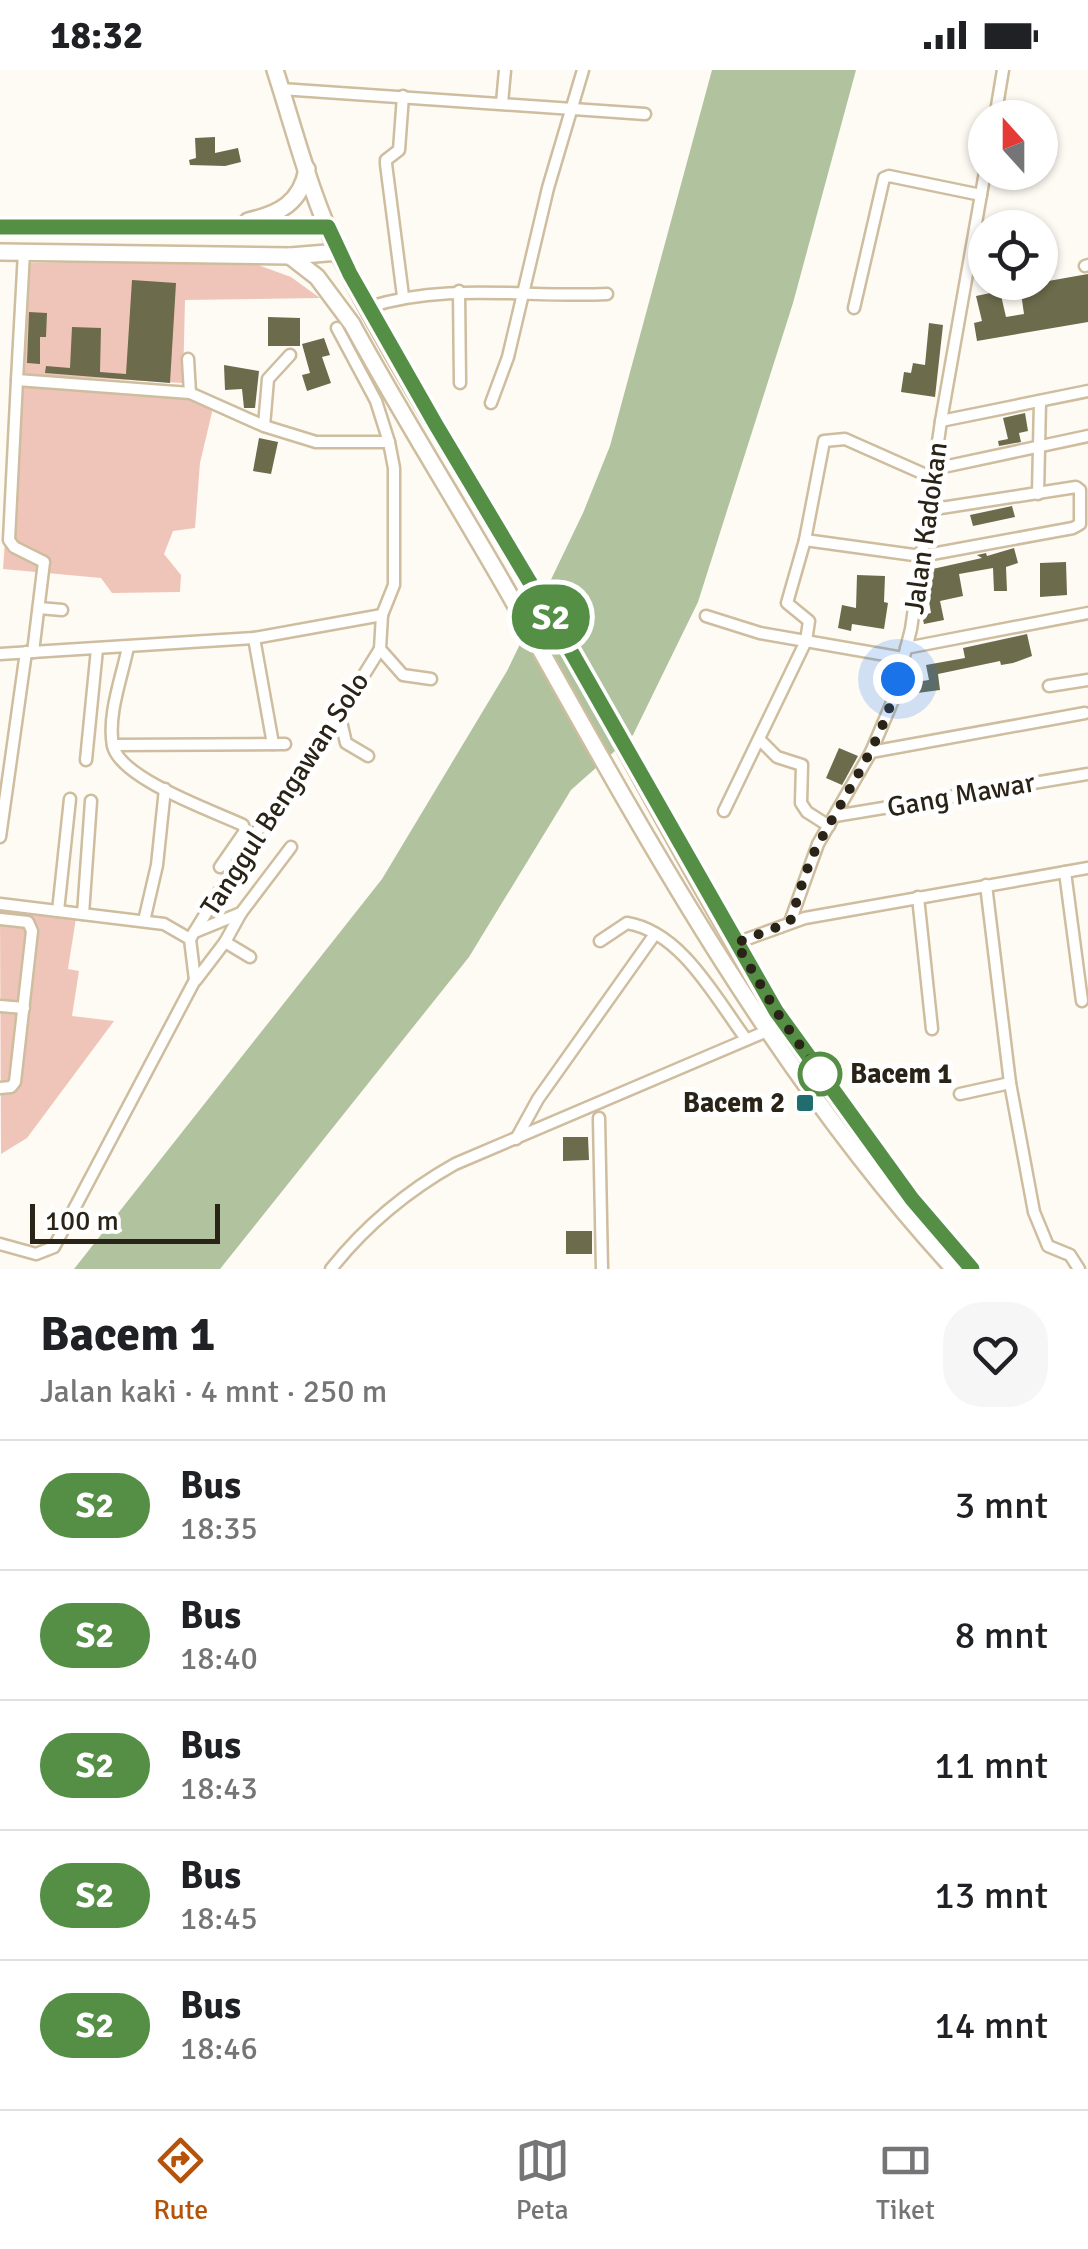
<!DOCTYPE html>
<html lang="id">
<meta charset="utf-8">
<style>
body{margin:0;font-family:Signika,sans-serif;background:#f6f6f6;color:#202124;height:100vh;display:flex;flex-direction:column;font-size:38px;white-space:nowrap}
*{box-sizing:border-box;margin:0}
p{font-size:32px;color:#757577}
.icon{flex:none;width:55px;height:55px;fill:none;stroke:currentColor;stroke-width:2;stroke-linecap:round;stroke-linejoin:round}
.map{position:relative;height:1199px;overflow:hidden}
.details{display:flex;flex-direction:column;background:#fff;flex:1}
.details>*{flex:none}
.badge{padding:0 20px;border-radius:32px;font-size:35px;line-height:65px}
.needle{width:65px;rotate:339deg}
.controls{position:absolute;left:968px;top:30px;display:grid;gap:20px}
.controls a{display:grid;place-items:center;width:90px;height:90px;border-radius:50%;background:#fff;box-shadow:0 2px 8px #0004;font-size:50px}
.scale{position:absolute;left:30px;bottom:25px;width:190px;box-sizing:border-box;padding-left:10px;border:5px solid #2a2317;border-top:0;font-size:28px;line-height:35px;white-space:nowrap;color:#2a2317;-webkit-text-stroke:8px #fff;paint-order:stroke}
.you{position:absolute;width:50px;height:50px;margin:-25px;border:8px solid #fff;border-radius:50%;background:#1a73e8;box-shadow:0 0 0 15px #1a73e833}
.map>.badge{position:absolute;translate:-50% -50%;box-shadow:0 0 0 5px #fff}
.round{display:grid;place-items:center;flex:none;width:105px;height:105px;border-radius:40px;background:#f6f6f6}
.overview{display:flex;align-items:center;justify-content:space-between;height:170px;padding:0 40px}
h1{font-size:48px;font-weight:700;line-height:75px}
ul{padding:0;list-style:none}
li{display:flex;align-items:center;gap:30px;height:130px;padding:0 40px;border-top:2px solid #e0e0e0}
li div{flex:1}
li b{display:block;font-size:38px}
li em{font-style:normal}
li .badge{min-width:110px;font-weight:700;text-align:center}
.status{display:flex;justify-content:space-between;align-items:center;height:70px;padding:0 50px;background:#fff;direction:ltr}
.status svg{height:28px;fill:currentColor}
.menu{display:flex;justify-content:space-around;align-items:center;height:140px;border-top:2px solid #e0e0e0;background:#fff;font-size:28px;color:#757577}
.menu a{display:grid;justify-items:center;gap:5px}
.menu .current{color:#b45309}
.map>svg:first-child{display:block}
.green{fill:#f0c5b9}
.water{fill:#b0c29e}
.building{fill:#6c6b4c}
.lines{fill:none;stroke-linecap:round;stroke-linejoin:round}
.minor-casing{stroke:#cebd9e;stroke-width:15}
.primary-casing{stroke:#cebd9e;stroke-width:20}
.minor{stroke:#fff;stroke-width:10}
.primary{stroke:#fff;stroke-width:15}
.line-casing{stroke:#fff;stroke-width:22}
.line{stroke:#548f45;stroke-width:15}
.walk{stroke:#2a2317;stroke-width:10;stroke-dasharray:0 18}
.stop-dot{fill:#fff;stroke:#548f45;stroke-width:5}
.poi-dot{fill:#206c6f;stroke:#fff;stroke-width:4}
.labels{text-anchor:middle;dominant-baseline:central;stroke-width:10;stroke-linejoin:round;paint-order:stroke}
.street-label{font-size:28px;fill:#2a2317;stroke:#fff}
.stop-label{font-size:28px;font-weight:bold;fill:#2a2317;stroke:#fff;text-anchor:start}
.poi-label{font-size:28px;font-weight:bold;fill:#2a2317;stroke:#fff;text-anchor:end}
</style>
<div class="status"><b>18:32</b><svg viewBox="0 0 49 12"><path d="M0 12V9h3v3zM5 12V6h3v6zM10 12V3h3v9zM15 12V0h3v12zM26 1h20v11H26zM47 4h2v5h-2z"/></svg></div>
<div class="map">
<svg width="1088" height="1199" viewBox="0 0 1088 1199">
<rect width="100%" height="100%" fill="#fefbf5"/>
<!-- green -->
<g class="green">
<polygon points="244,190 291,207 320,228 185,230 183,313 16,304 20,193"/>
<polygon points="16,313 171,324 213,338 200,393 195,458 173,461 164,484 181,505 180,522 112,523 101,508 3,499"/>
<polygon points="0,840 76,848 68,899 79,901 72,946 114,951 27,1068 1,1084"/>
</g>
<!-- water -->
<polygon class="water" points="712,0 856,0 793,233 698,532 633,665 571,720 469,887 220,1199 74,1199 382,809 507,601 583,443 610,376"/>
<!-- building -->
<g class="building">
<polygon points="215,67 215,83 238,78 241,92 225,96 190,95 189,90 196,88 195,68"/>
<polygon points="1088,204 1088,252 977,271 974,253 982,251 976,226 1000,221 1006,247 1024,244 1020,216"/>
<polygon points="132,210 176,213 170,313 45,303 46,296 70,298 72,257 101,258 100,302 126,304"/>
<polygon points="29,242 47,243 46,267 40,267 40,294 27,293"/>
<polygon points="268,247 300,248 300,276 268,276"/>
<polygon points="929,253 943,255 935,327 901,322 904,302 911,303 913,293 925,295"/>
<polygon points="324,268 330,285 322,287 331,313 307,321 302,305 310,303 302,274"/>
<polygon points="224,295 259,301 255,338 244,338 242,319 225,320"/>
<polygon points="1025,343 1028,361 1019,363 1021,372 999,376 998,371 1008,369 1003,348"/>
<polygon points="259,368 278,372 271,404 253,401"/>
<polygon points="1012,436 1015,447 973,456 970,445"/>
<polygon points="1014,478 1018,493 1006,497 1007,521 994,521 993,498 959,504 963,526 940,531 944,550 924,554 922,545 931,543 926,514 928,500 982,488 977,485 986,483 987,486"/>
<polygon points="1066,492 1067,525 1040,527 1040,493"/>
<polygon points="857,505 885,506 884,532 888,533 884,559 852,554 851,561 838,558 842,535 856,538"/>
<polygon points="1027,564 1032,586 1013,593 1001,595 1000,591 938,604 940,620 910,624 908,613 929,610 926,595 965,588 963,578"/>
<polygon points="839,678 858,686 842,715 826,708"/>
<polygon points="563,1067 588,1067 589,1090 563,1091"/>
<rect x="566" y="1161" width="26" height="23"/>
</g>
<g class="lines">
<defs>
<g id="minor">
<polyline points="281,19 645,44"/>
<polyline points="502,33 505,0"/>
<polyline points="995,48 1003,0"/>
<polyline points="1085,196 1088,195"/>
<polyline points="459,221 460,313"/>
<polyline points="403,226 386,94 386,90 399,80 403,26"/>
<path d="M369,237c79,-25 157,-9 238,-13"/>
<polyline points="854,238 884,108 889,106 981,125"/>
<polyline points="337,258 376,331 389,372"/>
<polyline points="188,289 190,323"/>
<polyline points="17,310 9,470 14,477 44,492 33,582"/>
<polyline points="491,333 508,287 548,118 583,0"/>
<polyline points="941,351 1088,321"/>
<polyline points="264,356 268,309 290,285"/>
<polyline points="934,399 1088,366"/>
<polyline points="1038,424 1040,331"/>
<polyline points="928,440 1076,417 1080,420 1080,454 1073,458 921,486 805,470 824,371 845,369 933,408"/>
<polyline points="39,538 62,540"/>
<polyline points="382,545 380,579 403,605 431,609"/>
<polyline points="706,546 760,563 903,588"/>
<polyline points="254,568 273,674"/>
<path d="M128,577c-6,30 -21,68 -15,99 8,33 100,65 130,79l2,6 -25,36"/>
<polyline points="906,578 1088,543"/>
<polyline points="0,584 254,568 382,545 394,515 394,398 389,372 316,372 264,356 190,323 17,310 24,182"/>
<polyline points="1049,616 1088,610"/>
<polyline points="340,647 346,673 368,686"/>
<polyline points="760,670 777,687 802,695 801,733 807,742 829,756"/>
<polyline points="113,675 285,674"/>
<polyline points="871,682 1085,643"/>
<polyline points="86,690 97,579"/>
<polyline points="724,741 806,571 809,551 787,533 805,470"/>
<polyline points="835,746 1088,704"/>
<polyline points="0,767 26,582"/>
<polyline points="1065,802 1082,931"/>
<polyline points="986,815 1010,1013 1034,1142 1048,1176 1070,1185 1079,1199"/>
<polyline points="918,827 932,959"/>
<polyline points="0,834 164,854 190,869 195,910 54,1177 36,1184 0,1174"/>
<polyline points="58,841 70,729"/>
<polyline points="241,843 225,872 250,887"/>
<polyline points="83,844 91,731"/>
<polyline points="0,849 28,852 32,861 15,1012 11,1017 0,1018"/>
<polyline points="144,851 157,795 165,719"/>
<polyline points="790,852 818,774 871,682 893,630 911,559 941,351 985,102"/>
<polyline points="197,861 241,843 291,777"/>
<polyline points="190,869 255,764 316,682 380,579"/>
<path d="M600,871l27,-18c55,9 89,76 119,116"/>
<polyline points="736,873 805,848 1088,798"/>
<polyline points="196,910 225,872"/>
<polyline points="0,936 24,938"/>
<polyline points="960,1024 1010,1013"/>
<polyline points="599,1048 602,1199"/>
<polyline points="516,1069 538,1029 655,864"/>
<path d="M331,1199c35,-44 76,-78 124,-105l312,-133"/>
</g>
<g id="primary">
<path d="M275,0c20,62 36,127 65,186 68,135 155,261 229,392 69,121 132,245 206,362 59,91 126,177 197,259"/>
<path d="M248,151c31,-7 53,-18 59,-52"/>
<polyline points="0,157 328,157"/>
<polyline points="0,182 290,186 339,182"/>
<path d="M290,186l27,21 35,47c51,94 108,183 160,275 131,234 260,472 442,670"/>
</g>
</defs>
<!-- minor casing -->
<use href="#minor" class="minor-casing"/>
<!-- primary casing -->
<use href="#primary" class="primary-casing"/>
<!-- minor -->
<use href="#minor" class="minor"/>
<!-- primary -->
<use href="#primary" class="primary"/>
</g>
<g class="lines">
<defs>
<polyline id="line" points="0,157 328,157 350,204 436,355 568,576 776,941 912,1129 972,1199"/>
</defs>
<!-- line casing -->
<use href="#line" class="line-casing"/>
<!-- line -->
<use href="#line" class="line"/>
<!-- walk -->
<path class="walk" d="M820,1004l-44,-63 -40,-68 54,-21c9,-27 16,-56 30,-81 29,-53 64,-103 78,-162"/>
</g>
<!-- markers -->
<circle class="stop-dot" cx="820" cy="1004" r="20"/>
<rect class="poi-dot" x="795" y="1023" width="20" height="20" rx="5"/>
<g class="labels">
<!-- street labels -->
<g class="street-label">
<text transform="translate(926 458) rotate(-82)">Jalan Kadokan</text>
<text transform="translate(285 724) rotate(-57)">Tanggul Bengawan Solo</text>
<text transform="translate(961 725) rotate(-10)">Gang Mawar</text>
</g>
<!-- stop labels -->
<g class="stop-label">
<text x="850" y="1004">Bacem 1</text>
</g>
<!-- poi labels -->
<g class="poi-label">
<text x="785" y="1033">Bacem 2</text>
</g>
</g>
</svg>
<div class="controls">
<a><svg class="needle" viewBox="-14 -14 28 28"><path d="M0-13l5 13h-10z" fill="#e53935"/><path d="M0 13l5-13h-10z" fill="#757577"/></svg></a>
<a><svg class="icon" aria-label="locate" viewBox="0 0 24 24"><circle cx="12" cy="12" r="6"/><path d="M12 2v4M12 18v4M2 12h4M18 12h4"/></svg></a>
</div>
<div class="scale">100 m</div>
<div class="you" style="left:898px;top:609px"></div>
<b class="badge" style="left:551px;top:547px;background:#548f45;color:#fff">S2</b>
</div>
<section class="details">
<div class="overview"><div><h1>Bacem 1</h1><p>Jalan kaki · 4 mnt · 250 m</p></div><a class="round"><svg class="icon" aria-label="heart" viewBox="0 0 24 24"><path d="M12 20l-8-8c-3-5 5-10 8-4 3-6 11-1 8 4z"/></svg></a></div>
<ul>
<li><span class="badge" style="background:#548f45;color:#fff">S2</span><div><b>Bus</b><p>18:35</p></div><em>3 mnt</em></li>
<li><span class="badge" style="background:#548f45;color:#fff">S2</span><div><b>Bus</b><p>18:40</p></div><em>8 mnt</em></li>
<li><span class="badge" style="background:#548f45;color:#fff">S2</span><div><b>Bus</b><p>18:43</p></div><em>11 mnt</em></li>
<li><span class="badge" style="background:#548f45;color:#fff">S2</span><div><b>Bus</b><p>18:45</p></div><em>13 mnt</em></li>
<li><span class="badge" style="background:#548f45;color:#fff">S2</span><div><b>Bus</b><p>18:46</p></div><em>14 mnt</em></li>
</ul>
</section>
<nav class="menu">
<a class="current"><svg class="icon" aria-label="directions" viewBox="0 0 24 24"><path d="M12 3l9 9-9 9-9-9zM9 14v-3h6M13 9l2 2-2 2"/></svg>Rute</a>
<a><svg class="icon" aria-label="map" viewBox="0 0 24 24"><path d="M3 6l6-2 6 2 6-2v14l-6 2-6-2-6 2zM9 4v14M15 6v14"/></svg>Peta</a>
<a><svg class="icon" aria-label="tickets" viewBox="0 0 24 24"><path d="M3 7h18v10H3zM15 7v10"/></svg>Tiket</a>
</nav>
